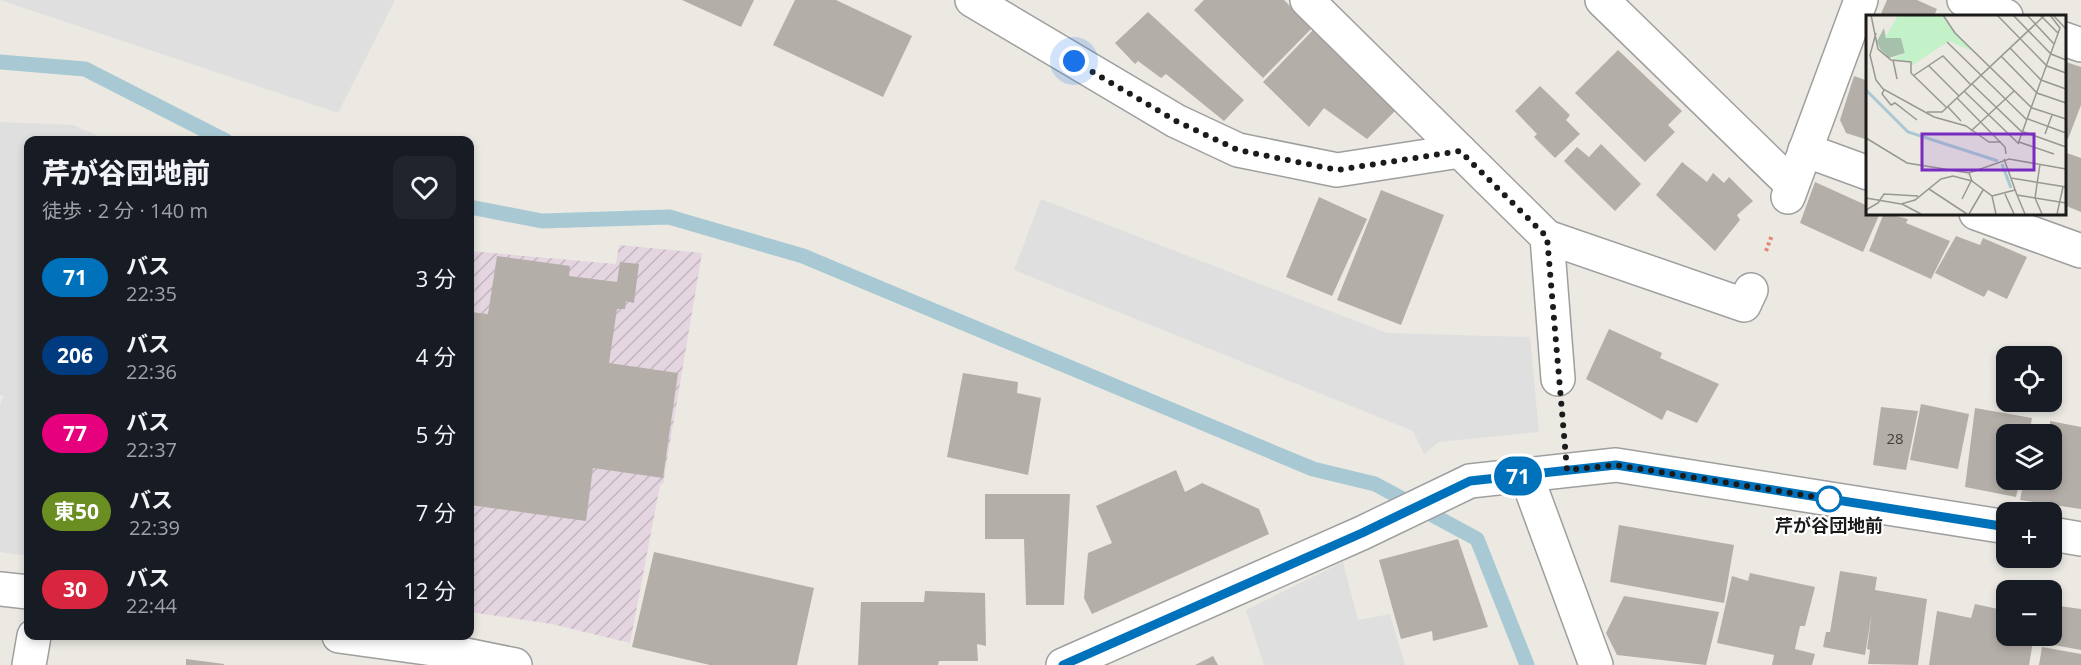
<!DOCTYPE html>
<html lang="ja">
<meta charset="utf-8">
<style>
body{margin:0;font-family:"Open Sans","Noto Sans JP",sans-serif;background:#20242c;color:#f1f3f6;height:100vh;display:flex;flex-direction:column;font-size:22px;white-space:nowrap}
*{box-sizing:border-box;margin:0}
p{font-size:20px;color:#9ea1a6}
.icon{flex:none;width:33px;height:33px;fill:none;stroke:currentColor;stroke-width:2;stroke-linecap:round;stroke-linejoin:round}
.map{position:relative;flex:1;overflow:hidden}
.side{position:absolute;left:24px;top:136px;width:450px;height:504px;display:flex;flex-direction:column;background:#171b24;border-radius:12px;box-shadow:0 3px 9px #0003}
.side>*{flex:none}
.badge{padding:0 12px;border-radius:20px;font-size:21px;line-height:39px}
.fabs{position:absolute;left:1996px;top:346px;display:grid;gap:12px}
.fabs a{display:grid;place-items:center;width:66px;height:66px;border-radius:12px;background:#171b24;box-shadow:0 3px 9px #0003;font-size:30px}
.you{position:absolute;width:30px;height:30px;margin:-15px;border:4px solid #fff;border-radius:50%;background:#1a73e8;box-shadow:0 0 0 9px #1a73e833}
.map>.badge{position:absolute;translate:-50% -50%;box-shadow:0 0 0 3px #fff}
.round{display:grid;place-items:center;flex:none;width:63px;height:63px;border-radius:12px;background:#20242c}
.headline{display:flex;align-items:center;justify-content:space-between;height:102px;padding:0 18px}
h1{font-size:28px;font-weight:800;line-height:45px}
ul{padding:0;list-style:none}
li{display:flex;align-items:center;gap:18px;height:78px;padding:0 18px}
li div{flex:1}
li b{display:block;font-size:22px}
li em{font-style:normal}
li .badge{min-width:66px;font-weight:700;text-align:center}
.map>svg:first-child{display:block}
.industrial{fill:url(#industrial-furrows)}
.parking{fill:#dfdfdf}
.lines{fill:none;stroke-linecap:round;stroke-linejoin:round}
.stream{stroke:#a8c9d4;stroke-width:15}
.building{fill:#b4aea8}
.minor-casing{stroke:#9f9f9f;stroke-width:36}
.tertiary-casing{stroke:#9f9f9f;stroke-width:36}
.path{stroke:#e78578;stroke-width:4;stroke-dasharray:3 3;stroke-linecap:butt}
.minor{stroke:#fff;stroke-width:33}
.tertiary{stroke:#fff;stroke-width:33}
.line-casing{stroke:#fff;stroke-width:14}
.line{stroke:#0072bc;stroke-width:9}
.walk{stroke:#1b1b1b;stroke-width:6;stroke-dasharray:0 10.8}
.stop-dot{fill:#fff;stroke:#0072bc;stroke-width:3}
.labels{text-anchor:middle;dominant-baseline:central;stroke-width:4.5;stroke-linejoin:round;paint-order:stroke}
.number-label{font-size:15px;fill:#41403e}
.stop-label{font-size:18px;font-weight:bold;fill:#1b1b1b;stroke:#fff}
.inset-river{fill:none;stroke:#a8c9d4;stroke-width:3}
.inset-road{fill:none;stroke:#989792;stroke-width:1.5}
.view{fill:#7b2cbf;fill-opacity:0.15;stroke:#7b2cbf;stroke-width:3}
.inset-edge{fill:none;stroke:#1b1b1b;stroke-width:3}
</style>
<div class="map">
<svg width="2081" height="665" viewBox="0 0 2081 665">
<defs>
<pattern id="industrial-furrows" width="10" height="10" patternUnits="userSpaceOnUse" patternTransform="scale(1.5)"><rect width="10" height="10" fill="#e4d5e1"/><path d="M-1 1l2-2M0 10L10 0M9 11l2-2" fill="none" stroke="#c3b6c0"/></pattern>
</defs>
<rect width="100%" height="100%" fill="#ebe9e2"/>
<!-- industrial -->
<polygon class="industrial" points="619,245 702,253 663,484 660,485 630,643 552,624 470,612 470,251 616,264"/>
<!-- parking -->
<g class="parking">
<polygon points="0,0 395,0 338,113"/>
<polygon points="0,122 73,125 110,141 28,141 28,556 0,552 0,405 4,396 0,395"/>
<polygon points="1041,199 1387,333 1530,337 1539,432 1439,442 1424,454 1413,431 1014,270"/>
<polygon points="1343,562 1358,620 1390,614 1405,665 1264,665 1246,610"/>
</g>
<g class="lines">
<!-- stream -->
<g class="stream">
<polyline points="0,62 85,69 226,141"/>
<polyline points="470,207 542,221 669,217 803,256 1313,469 1375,484 1477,539 1527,665"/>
</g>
</g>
<!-- building -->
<g class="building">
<polygon points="682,0 754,0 741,27"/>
<polygon points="795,0 836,0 912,36 883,97 773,45"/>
<polygon points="1204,0 1284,0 1312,28 1263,78 1194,10"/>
<polygon points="1887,0 1917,0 1937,9 1934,16 1880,16"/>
<polygon points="1148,12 1244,100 1224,121 1166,74 1161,78 1138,61 1135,64 1115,43"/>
<polygon points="1314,29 1397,109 1367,139 1324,108 1309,127 1263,82"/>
<polygon points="1618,50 1682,111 1668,125 1675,132 1645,162 1575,93"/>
<polygon points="2066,62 2081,67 2081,105 2068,139 2064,137"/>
<polygon points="1854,76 1868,81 1868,140 1846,133 1840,120"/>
<polygon points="1540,86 1570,115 1566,120 1580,134 1555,158 1534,137 1537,134 1515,111"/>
<polygon points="1601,144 1641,184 1615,211 1564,161 1577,147 1589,157"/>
<polygon points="2064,152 2081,158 2081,212 2064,205"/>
<polygon points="1682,162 1707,182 1713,173 1724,183 1729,177 1753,201 1737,215 1740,220 1715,251 1656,195"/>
<polygon points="1815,182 1868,206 1868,213 1880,213 1863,252 1800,223"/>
<polygon points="1381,190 1444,215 1401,325 1337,300"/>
<polygon points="1319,197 1367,219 1332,296 1286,277"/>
<polygon points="1884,213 1908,219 1906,223 1950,241 1931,279 1869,251"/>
<polygon points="1956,236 1980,245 1983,238 2027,257 2007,299 1988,290 1984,297 1935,273"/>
<polygon points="497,256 570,266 569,276 617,282 620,262 639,264 634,303 626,301 625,309 617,309 609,363 678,373 663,478 593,468 586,521 470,505 470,312 488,314"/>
<polygon points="1609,329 1662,353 1660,358 1719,384 1697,423 1667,410 1662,420 1586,379"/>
<polygon points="963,373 1018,382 1017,393 1041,398 1028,475 947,457"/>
<polygon points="1921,404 1969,414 1958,469 1910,460"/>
<polygon points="1881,407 1918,411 1906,470 1873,465"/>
<polygon points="1975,408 2032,418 2029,435 2007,435 2007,480 2020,480 2016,497 1965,487"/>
<polygon points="2050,421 2081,427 2081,509 2020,500 2024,480 2052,480"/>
<polygon points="1176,470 1185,492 1202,483 1259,509 1269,534 1092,614 1084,598 1088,553 1112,543 1096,506"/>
<polygon points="985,494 1070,494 1064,605 1026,605 1024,539 985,539"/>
<polygon points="1619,525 1734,545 1724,603 1610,582"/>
<polygon points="1458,539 1488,627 1433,641 1432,631 1401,639 1379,560"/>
<polygon points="654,552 814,588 797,665 710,665 632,647"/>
<polygon points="1840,571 1877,577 1875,590 1927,599 1918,665 1868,664 1870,650 1867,649 1872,612 1865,655 1823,647 1826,632 1830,632"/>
<polygon points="1750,573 1815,587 1805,626 1800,626 1795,649 1815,654 1812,665 1772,665 1774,655 1717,643 1732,576 1748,581"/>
<polygon points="925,591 985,593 986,646 977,644 978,661 939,661 938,665 858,665 861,602 924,602"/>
<polygon points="1624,596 1719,612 1706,665 1617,655 1606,633"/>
<polygon points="1975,604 2007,611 2007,636 2034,636 2029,665 1929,665 1937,611 1971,618"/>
<polygon points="2052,605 2081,609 2081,650 2043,643 2044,636 2052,636"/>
<polygon points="2042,647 2081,654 2081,665 2039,665"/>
<polygon points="1213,656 1218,665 1195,665"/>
<polygon points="186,659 224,664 224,665 186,665"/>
</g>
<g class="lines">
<defs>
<g id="minor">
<polyline points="972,0 1176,121 1238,150 1337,170 1460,151"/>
<polyline points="1307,0 1547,237 1558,379"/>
<polyline points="1602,0 1792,185"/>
<polyline points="1964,0 2006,16"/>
<polyline points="2064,39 2081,45"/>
<polyline points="1805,150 1868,173"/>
<polyline points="1788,197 1861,0"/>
<polyline points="1976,213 2081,251"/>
<polyline points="1547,237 1744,305 1751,290"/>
<polyline points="1526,475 1596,665"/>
<polyline points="29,665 34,636"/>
</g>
<g id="tertiary">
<polyline points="2052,534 2081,539"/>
<polyline points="0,589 28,592"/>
<polyline points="339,636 441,650 515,665"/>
<polyline points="1063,665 1362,533 1470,481 1616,465 2007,527"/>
</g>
</defs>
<!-- minor casing -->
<use href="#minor" class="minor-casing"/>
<!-- tertiary casing -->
<use href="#tertiary" class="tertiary-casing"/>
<!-- path -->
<polyline class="path" points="1766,251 1772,235"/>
<!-- minor -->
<use href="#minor" class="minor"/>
<!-- tertiary -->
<use href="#tertiary" class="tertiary"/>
</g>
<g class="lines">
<defs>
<polyline id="line" points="1063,665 1362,533 1470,481 1616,465 2007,527"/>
</defs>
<!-- line casing -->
<use href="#line" class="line-casing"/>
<!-- line -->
<use href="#line" class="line"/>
<!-- walk -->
<polyline class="walk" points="1074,61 1176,121 1238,150 1337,170 1460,151 1547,237 1567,470 1616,465 1829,499"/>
</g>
<!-- markers -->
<circle class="stop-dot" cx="1829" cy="499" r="12"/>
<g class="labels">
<!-- number labels -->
<g class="number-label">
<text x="1895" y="438">28</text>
</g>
<!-- stop labels -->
<g class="stop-label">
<text x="1829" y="525">芹が谷団地前</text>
</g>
</g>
<!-- overview -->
<g transform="translate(1866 15)">
<rect width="200" height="200" fill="#ebe9e2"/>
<path d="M18,13l2,10 15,-1 4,16 -16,5 -9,-9 -3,-8z" fill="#a6c1ab"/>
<path d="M32,0h43l31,36 -23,-10 -38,25 -1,-4 -19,-2 14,-7 -4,-15h-16z" fill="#c3f1c8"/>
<path class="inset-river" d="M0,75l42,42 90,29M136,149l9,24"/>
<path class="inset-road" d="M5,0l7,34 13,11 20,2v11l35,34M77,0l12,18 77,75 34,11M131,0l50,51 19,7M147,0l38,39 15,6M161,0l27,29M174,0l18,18M187,0l13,14M10,18l-6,22 6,25 7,9 51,28 32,9 23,16h12M81,27l80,78M144,33l31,32 25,9M135,41l36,37 29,10M27,45l4,19M63,51l30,30M47,61l30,-20 28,29M106,69l49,47 45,16M18,75l-2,4 9,11 4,-2 22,17M98,76l55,53M91,83l48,49 1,7M82,92l13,14M61,97h15l103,-97M162,104l38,14M105,116l43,-40M179,119l7,-19M0,123l41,25 62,10 40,-14 57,10M153,127l35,12M152,129l42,-116 -10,-13M138,144l13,36 49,8M174,149l-5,34 7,16M103,158l3,8 20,15 4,18M145,163l55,9M63,174l38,25M139,179l9,20M151,180l8,19M126,181l23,-6M0,183l35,6 14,-4 26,-21 12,-3 19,5M96,184l9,-18M36,189l19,10M0,195l12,-7 6,-9 34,2M103,199l14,-24M191,199l6,-27"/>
<path class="view" d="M56,119h112v36h-112z"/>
<rect width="200" height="200" class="inset-edge"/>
</g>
</svg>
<div class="fabs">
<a><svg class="icon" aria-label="locate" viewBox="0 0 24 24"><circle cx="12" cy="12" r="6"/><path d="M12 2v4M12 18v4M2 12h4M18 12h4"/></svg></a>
<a><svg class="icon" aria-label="layers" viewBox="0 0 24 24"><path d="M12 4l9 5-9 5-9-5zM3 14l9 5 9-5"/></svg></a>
<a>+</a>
<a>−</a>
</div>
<div class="you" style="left:1074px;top:61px"></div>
<b class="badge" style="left:1518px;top:476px;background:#0072bc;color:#fff">71</b>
<section class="side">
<div class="headline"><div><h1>芹が谷団地前</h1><p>徒歩 · 2 分 · 140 m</p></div><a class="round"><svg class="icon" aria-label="heart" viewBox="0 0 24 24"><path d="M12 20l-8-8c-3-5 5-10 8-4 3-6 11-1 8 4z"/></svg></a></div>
<ul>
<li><span class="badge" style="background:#0072bc;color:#fff">71</span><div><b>バス</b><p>22:35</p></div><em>3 分</em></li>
<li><span class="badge" style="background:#003b80;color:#fff">206</span><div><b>バス</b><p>22:36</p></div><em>4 分</em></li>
<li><span class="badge" style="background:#e6007e;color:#fff">77</span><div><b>バス</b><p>22:37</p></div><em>5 分</em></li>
<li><span class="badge" style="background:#6b8e23;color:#fff">東50</span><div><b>バス</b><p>22:39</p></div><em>7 分</em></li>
<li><span class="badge" style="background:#d7263d;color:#fff">30</span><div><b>バス</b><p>22:44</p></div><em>12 分</em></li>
</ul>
</section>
</div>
